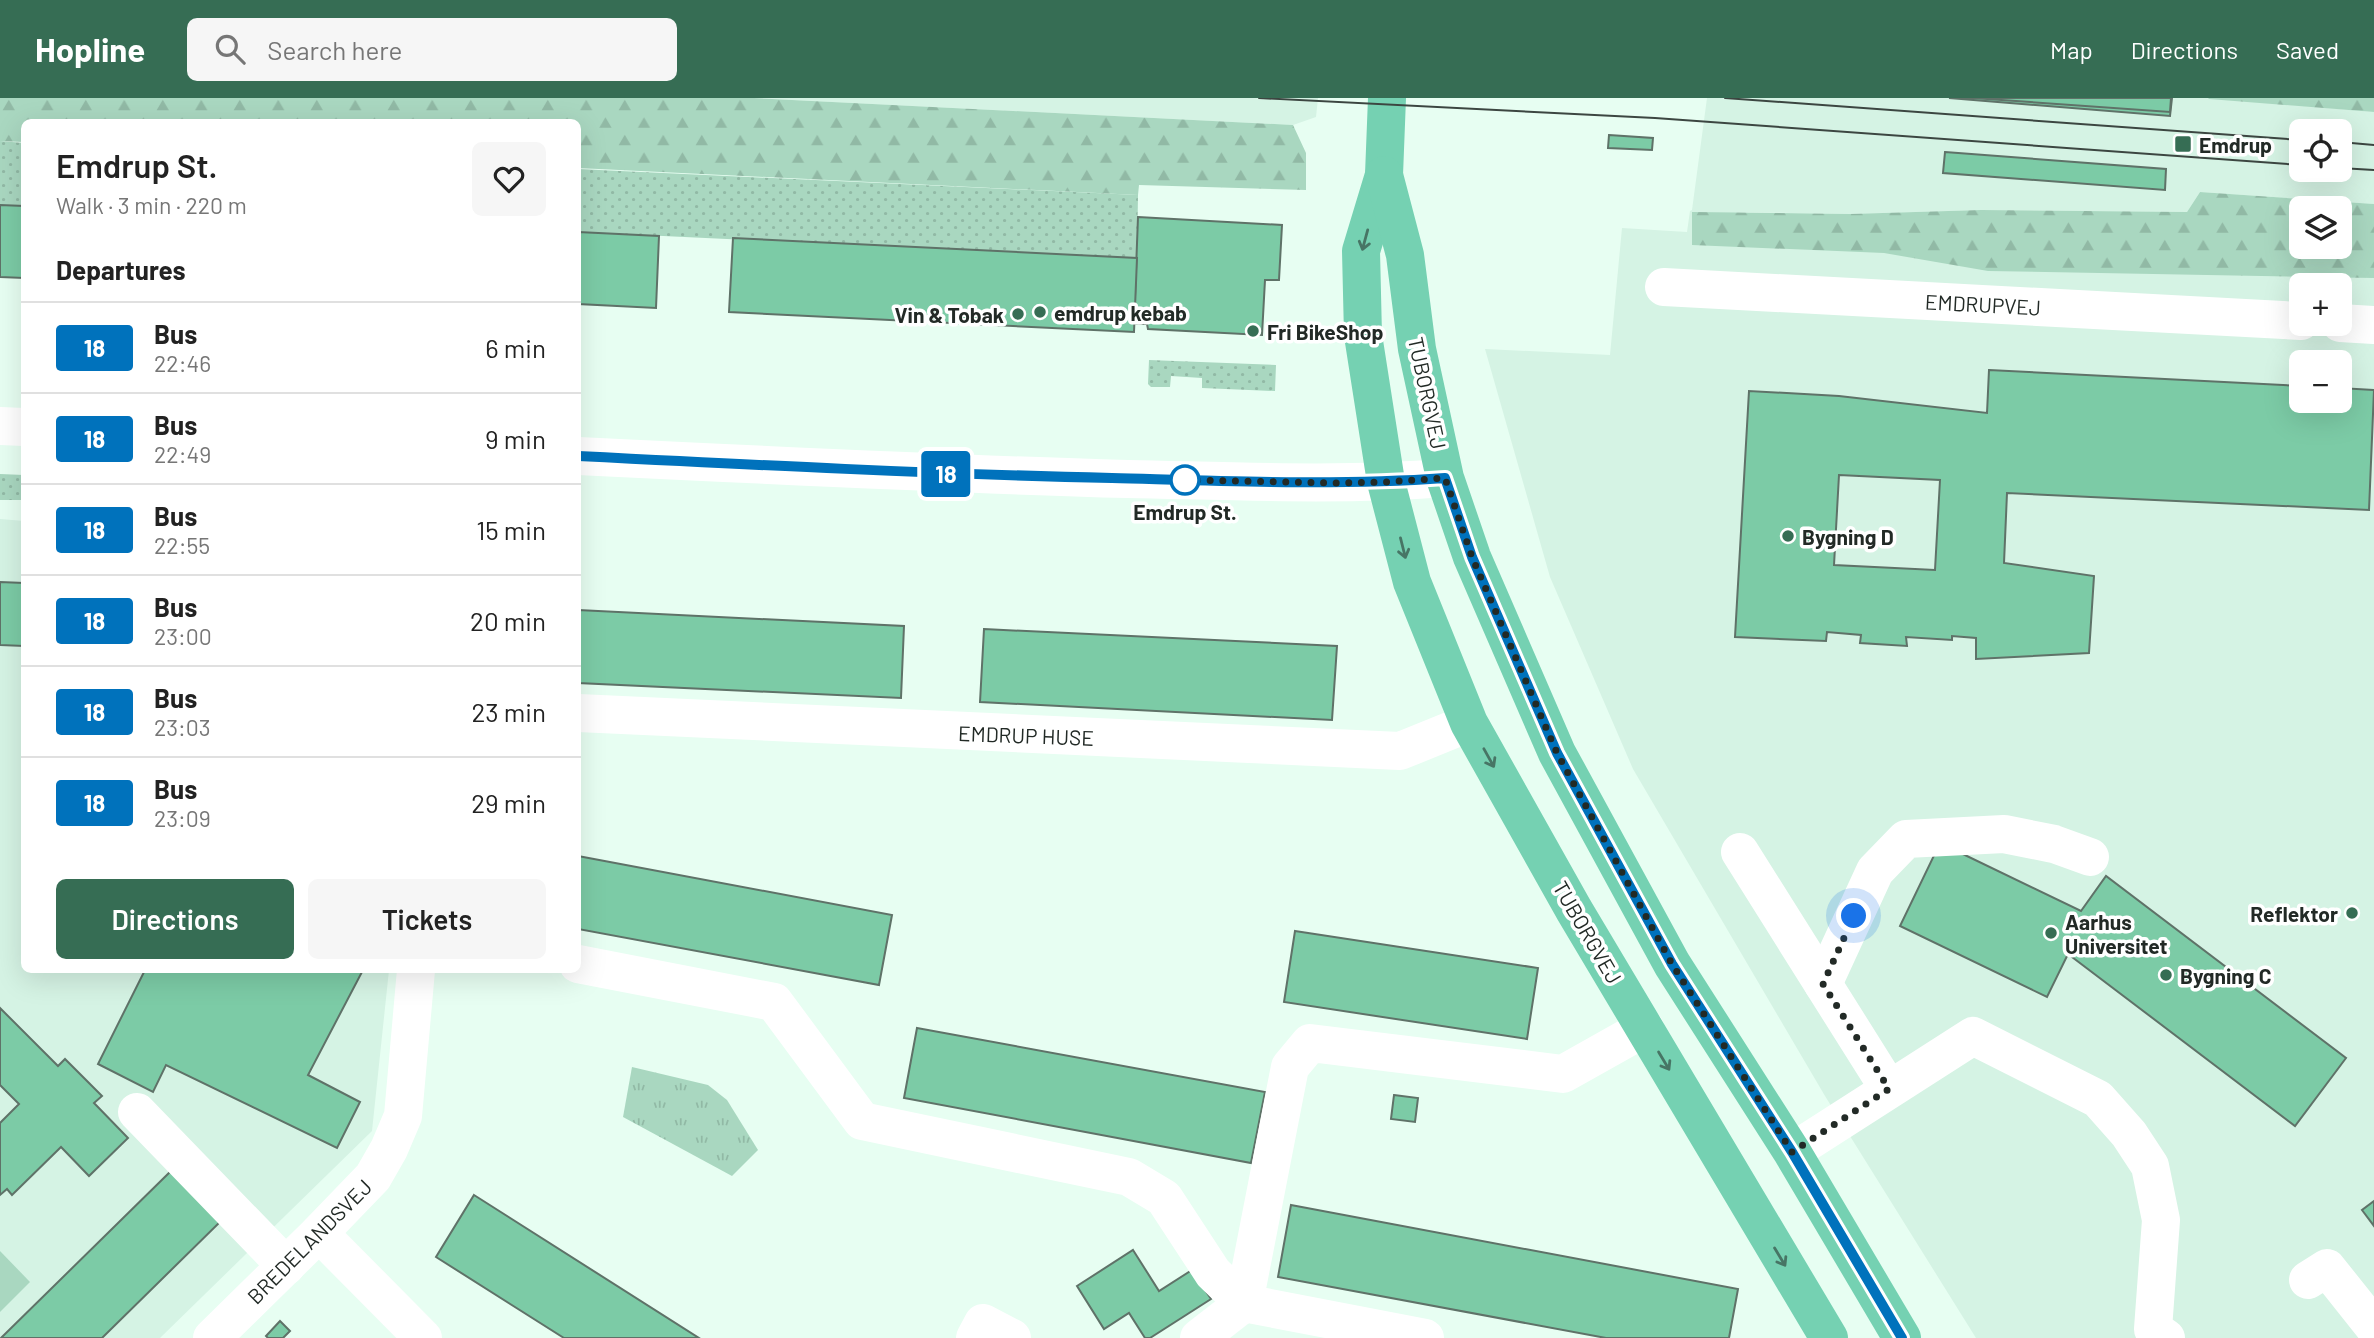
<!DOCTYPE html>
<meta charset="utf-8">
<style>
body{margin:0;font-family:Barlow,sans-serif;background:#f6f6f6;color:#222;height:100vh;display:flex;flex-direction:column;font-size:26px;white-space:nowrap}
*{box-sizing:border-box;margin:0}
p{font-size:23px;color:#767676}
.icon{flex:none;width:38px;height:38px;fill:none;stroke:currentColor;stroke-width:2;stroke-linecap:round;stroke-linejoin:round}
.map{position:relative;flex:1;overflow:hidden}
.side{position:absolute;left:21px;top:21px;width:560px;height:854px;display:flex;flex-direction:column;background:#fff;border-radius:10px;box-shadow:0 7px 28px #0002}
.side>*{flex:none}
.badge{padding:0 14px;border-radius:5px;font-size:24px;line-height:46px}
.buttons{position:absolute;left:2289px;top:21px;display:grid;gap:14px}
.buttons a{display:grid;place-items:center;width:63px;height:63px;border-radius:10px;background:#fff;box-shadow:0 7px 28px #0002;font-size:35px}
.you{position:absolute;width:35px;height:35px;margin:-18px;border:5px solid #fff;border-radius:50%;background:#1a73e8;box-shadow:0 0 0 10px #1a73e833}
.map>.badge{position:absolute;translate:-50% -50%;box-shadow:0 0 0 4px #fff}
h2{padding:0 35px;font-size:26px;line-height:63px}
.round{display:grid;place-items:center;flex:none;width:74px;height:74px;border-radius:10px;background:#f6f6f6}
.head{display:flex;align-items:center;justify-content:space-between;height:119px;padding:0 35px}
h1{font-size:33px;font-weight:600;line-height:52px}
.primary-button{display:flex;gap:14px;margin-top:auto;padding:14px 35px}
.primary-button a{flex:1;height:80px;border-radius:10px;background:#366d54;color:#fff;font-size:28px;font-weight:600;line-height:80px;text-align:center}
.primary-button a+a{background:#f6f6f6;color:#222}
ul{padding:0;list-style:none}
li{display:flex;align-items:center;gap:21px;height:91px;padding:0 35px;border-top:2px solid #e0e0e0}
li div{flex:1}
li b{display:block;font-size:26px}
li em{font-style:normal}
li .badge{min-width:77px;font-weight:700;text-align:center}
header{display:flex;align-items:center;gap:42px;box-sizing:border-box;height:98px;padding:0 35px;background:#366d54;color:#fff}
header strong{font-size:33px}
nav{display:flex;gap:38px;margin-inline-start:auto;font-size:24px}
.search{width:490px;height:63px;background:#f6f6f6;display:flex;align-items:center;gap:18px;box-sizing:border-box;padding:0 24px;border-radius:10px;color:#767676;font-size:26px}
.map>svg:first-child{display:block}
.built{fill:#d5f3e4;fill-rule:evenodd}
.grass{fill:url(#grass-dots)}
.forest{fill:url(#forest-firs);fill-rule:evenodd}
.park{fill:url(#park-tufts)}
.garden{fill:#a9d7c0}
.building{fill:#7ccba6;stroke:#5f7268;stroke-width:2;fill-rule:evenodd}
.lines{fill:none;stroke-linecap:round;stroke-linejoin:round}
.minor{stroke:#fff;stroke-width:38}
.major{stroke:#75d1b2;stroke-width:38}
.tram{stroke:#3c4641;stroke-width:2}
.oneway{stroke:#477565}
.line-casing{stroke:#fff;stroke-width:16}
.line{stroke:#0072bc;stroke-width:10}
.walk{stroke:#222a26;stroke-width:7;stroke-dasharray:0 12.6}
.poi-dot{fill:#366d54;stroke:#fff;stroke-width:2.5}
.stop-dot{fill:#fff;stroke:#0072bc;stroke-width:3.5}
.labels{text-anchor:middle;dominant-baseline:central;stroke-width:7;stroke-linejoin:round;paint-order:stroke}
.poi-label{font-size:21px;font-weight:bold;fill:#222a26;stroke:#fff;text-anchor:start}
.street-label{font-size:21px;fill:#222a26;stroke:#fff}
.stop-label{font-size:21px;font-weight:bold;fill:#222a26;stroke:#fff}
</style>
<header>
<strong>Hopline</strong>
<div class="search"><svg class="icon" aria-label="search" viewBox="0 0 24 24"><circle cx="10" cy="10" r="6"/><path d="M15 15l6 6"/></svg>Search here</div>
<nav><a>Map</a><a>Directions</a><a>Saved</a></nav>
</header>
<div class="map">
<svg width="2374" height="1240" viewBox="0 0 2374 1240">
<defs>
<pattern id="grass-dots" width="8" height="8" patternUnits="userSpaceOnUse" patternTransform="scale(1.75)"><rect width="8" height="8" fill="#a9d7c0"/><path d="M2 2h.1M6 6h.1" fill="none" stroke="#91b9a5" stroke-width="1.8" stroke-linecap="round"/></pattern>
<pattern id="forest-firs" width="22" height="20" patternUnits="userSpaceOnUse" patternTransform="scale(1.75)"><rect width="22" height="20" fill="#a9d7c0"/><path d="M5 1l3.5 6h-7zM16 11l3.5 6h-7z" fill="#91b9a5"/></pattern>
<pattern id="park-tufts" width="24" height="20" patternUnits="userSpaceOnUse" patternTransform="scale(1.75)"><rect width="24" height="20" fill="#a9d7c0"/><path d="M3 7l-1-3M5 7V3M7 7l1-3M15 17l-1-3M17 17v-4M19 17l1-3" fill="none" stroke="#91b9a5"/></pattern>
</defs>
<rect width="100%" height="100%" fill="#e7fef2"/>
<!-- built -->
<g class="built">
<polygon points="754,0 1318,0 1316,19 1293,27"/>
<path d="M1707,0h501l166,14v92l-174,-12 -13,20 -206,-2 -131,4 -117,-2 641,41v1085h-398l-151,-242 -192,-327 -83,-192 -65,-228 125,6 12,-127 65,4 3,-21 2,-1zM2301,33h39v39h-39zM2301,187h39v39h-39zM2301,264h39v39h-39z"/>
<polygon points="0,421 24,423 24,872 389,872 372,1033 160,1240 0,1240"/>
</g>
<!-- grass -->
<g class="grass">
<polygon points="0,43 24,45 24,108 0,107"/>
<polygon points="578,71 1138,97 1137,160 578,134"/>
<polygon points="1149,262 1276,267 1275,293 1202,290 1202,280 1171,278 1170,289 1151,289 1148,286"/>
<polygon points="0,376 24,377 24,402 0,402"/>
</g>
<!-- forest -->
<g class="forest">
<polygon points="0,0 754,0 1293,27 1306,55 1306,92 1139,87 1138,97 578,70 578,24 24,24 24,44 0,43"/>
<polygon points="2208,0 2374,0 2374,14 2209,1"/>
<path d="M2200,94l174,12v74l-386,-7 -104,-18 -192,-8v-33l158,2 131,-4 206,2zM2301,110h39v39h-39z"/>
</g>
<!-- park -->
<polygon class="park" points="632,969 708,987 727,1002 758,1052 732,1078 623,1019"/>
<!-- garden -->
<polygon class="garden" points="0,1153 30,1184 0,1214"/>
<!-- building -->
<g class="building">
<polygon points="1949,0 2172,0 2170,18"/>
<polygon points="1973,0 2171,0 2170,14"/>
<polygon points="1609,37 1653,40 1652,52 1608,50"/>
<polygon points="1945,54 2166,71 2165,92 1943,75"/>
<polygon points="0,107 24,108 24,180 0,179"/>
<polygon points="1138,119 1282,127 1279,182 1265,182 1262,237 1148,231 1147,226 1134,225"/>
<polygon points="578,134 659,138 656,210 578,206"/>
<polygon points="733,140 1137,160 1134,234 729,214"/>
<path d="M1989,272l312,16v15h39v-13l34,2 -5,120 -362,-17 -3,70 90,13 -5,77 -113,6v-21l-24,-2v4l-46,-3 1,9 -47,-3 1,-8 -34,-3 -1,9 -91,-4 14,-246 90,5 148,17zM1839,377l101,5 -5,90 -101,-5z"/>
<polygon points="0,484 24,485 24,548 0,547"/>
<polygon points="578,512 904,528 901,600 578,585"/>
<polygon points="984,531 1337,548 1332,622 980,604"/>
<polygon points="1940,745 2081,813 2106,778 2346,960 2295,1028 2068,856 2047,899 1900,828"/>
<polygon points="578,758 892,817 879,887 578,831"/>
<polygon points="1295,833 1538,870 1527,941 1284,904"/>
<polygon points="145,872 363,872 308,977 360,1004 337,1050 166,967 153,994 98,966"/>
<polygon points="0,910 58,968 65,961 102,998 94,1005 128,1040 89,1078 61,1049 12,1097 7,1091 0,1097 0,1025 19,1006 0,987"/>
<polygon points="917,930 1265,994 1251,1065 904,1000"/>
<polygon points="1394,997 1418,1000 1415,1024 1391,1021"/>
<polygon points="173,1071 223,1121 102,1240 1,1240"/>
<polygon points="474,1097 699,1240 564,1240 436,1159"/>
<polygon points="2374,1103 2374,1128 2362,1112"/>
<polygon points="1291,1107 1738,1191 1729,1240 1606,1240 1278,1179"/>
<polygon points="1133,1152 1159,1193 1192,1172 1211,1201 1150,1240 1145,1240 1129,1215 1104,1231 1077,1188"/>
<polygon points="280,1223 290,1233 283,1240 268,1240 266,1238"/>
</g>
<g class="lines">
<!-- minor -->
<g class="minor">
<polyline points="1664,189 2301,223"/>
<polyline points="2340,225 2374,227"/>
<polyline points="0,328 24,329"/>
<path d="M578,358c183,9 366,18 550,23 106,2 212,7 317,-1"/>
<polyline points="578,615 1400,653 1469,625"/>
<polyline points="1740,754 1889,991"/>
<polyline points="578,866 774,904 862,1023 1129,1079 1164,1100 1213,1175 1244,1205 1425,1240"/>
<polyline points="1823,886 1875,773 1906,741 2004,736 2054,746 2090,759"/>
<polyline points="137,1014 286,1168"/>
<polyline points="1792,1054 1973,938 2098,1001 2129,1036 2150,1068 2161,1122 2153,1231 2166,1240"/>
<polyline points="319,1135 423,1240"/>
<polyline points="2308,1182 2327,1170 2374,1229"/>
<polyline points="1244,1205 1290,969 1310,945 1563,976 1645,930"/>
<polyline points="212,1240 319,1135 373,1079 389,1051 403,1018 416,872"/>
<polyline points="975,1240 983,1225 1012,1240"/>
<polyline points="1199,1240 1244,1205"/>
</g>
<!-- major -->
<g class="major">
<polyline points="1387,0 1384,77 1361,153 1363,237 1386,384 1412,484 1469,625 1574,812 1829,1240"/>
<polyline points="1384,77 1405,157 1417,251 1445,380 1472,459 1557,655 1672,866 1792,1054 1902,1240"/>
</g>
<!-- tram -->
<g class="tram">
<polyline points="1259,0 1655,20 2301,67"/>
<polyline points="1725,0 2301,42"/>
<polyline points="2340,44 2374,47"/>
<polyline points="2340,70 2374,72"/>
</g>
</g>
<!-- one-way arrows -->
<defs><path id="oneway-shaft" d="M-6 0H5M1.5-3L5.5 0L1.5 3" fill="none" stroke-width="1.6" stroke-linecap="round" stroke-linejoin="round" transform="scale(1.75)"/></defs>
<g class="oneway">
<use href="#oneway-shaft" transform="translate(1365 142) rotate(105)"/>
<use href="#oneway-shaft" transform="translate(1403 450) rotate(76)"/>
<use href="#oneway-shaft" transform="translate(1489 660) rotate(61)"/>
<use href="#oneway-shaft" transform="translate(1664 963) rotate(59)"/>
<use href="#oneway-shaft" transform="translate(1780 1159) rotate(59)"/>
</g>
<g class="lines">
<defs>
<path id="line" d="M578,358c178,9 356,18 534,22 111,3 222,8 333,0l27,79 85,196 115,211 120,188 110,186"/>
</defs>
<!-- line casing -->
<use href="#line" class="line-casing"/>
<!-- line -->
<use href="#line" class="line"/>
<!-- walk -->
<polyline class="walk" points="1185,382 1340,385 1386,384 1445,380 1472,459 1557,655 1672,866 1792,1054 1889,991 1823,886 1854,818"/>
</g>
<!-- markers -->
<g class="poi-dot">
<rect x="2174" y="37" width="18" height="18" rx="3.5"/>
<circle cx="1040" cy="214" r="7"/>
<circle cx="1018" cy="216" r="7"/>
<circle cx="1253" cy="233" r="7"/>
<circle cx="1788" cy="438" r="7"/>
<circle cx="2352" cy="815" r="7"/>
<circle cx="2051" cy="835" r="7"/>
<circle cx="2166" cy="877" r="7"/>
</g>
<circle class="stop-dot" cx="1185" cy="382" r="14"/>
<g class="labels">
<!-- poi labels -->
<g class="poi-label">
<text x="2199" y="46">Emdrup</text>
<text x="1054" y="214">emdrup kebab</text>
<text x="1004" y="216" text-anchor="end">Vin &amp; Tobak</text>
<text x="1267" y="233">Fri BikeShop</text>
<text x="1802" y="438">Bygning D</text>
<text x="2338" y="815" text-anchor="end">Reflektor</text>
<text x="2065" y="823">Aarhus<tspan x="2065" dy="24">Universitet</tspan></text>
<text x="2180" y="877">Bygning C</text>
</g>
<!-- street labels -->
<g class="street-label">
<text transform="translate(1983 206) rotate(3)">EMDRUPVEJ</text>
<text transform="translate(1428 295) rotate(78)">TUBORGVEJ</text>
<text transform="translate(1026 637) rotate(2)">EMDRUP HUSE</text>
<text transform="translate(1588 834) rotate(60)">TUBORGVEJ</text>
<text transform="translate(309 1143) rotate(-45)">BREDELANDSVEJ</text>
</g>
<!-- stop labels -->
<g class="stop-label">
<text x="1185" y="413">Emdrup St.</text>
</g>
</g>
</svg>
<div class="buttons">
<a><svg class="icon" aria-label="locate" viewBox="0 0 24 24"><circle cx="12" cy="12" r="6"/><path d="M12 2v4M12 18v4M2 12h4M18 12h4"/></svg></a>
<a><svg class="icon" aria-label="layers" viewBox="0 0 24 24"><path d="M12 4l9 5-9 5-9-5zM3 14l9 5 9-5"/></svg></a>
<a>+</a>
<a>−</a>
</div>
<div class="you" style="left:1854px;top:818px"></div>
<b class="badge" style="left:946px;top:376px;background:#0072bc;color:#fff">18</b>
<section class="side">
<div class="head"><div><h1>Emdrup St.</h1><p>Walk · 3 min · 220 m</p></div><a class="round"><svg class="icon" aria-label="heart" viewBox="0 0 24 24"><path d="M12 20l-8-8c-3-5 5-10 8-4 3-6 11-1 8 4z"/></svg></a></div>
<h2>Departures</h2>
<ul>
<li><span class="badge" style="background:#0072bc;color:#fff">18</span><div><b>Bus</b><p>22:46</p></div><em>6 min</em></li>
<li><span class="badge" style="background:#0072bc;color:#fff">18</span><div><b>Bus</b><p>22:49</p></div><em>9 min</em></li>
<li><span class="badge" style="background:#0072bc;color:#fff">18</span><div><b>Bus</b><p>22:55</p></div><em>15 min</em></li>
<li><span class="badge" style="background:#0072bc;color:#fff">18</span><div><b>Bus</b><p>23:00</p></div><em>20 min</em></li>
<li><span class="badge" style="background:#0072bc;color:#fff">18</span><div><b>Bus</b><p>23:03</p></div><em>23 min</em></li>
<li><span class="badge" style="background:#0072bc;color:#fff">18</span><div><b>Bus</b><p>23:09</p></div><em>29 min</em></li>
</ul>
<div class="primary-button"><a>Directions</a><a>Tickets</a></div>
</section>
</div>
